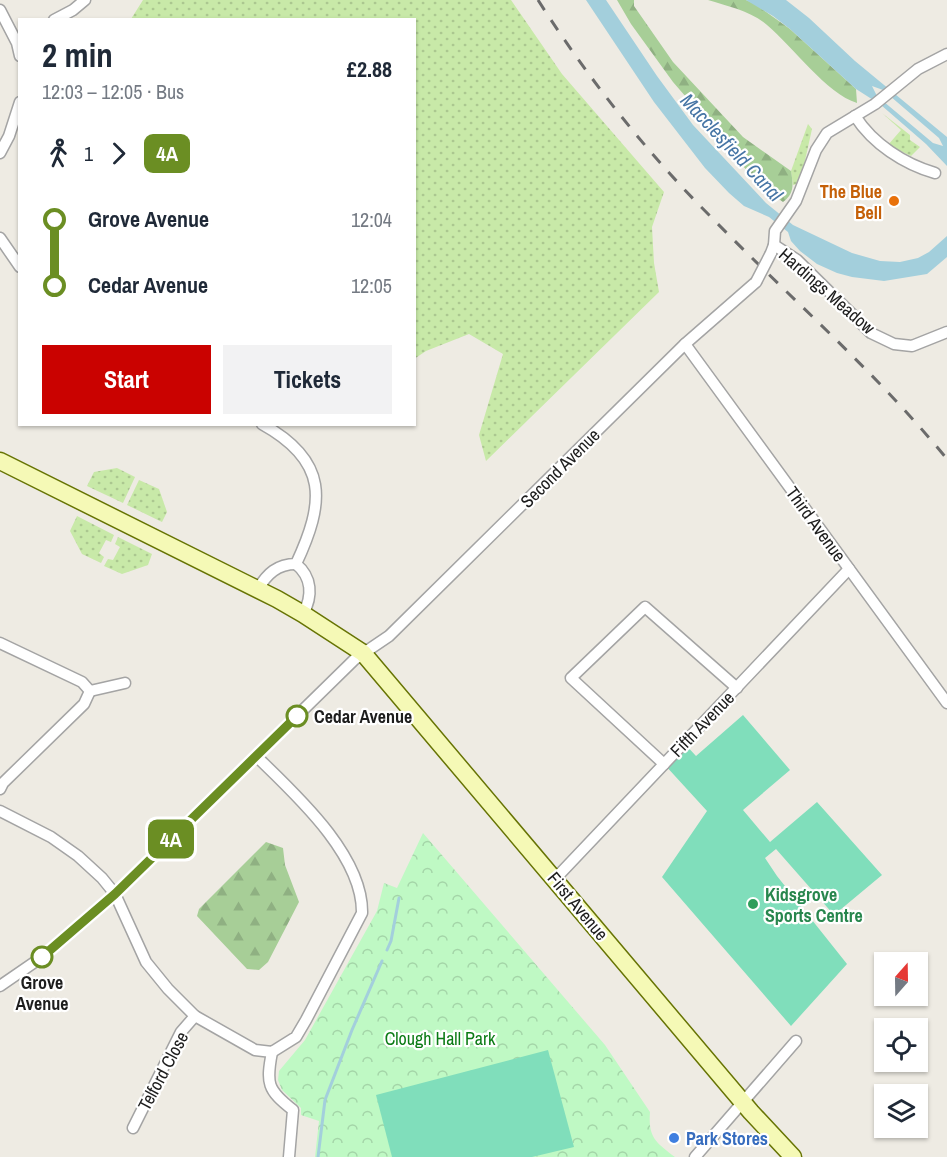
<!DOCTYPE html>
<meta charset="utf-8">
<style>
body{margin:0;font-family:"Archivo Narrow",sans-serif;background:#f2f2f3;color:#1f2937;height:100vh;display:flex;flex-direction:column;font-size:22px;white-space:nowrap}
*{box-sizing:border-box;margin:0}
p{font-size:20px;color:#747a83}
.icon{flex:none;width:33px;height:33px;fill:none;stroke:currentColor;stroke-width:2;stroke-linecap:round;stroke-linejoin:round}
.map{position:relative;flex:1;overflow:hidden}
.sheet{position:absolute;left:18px;top:18px;width:398px;height:408px;display:flex;flex-direction:column;background:#fff;border-radius:0px;box-shadow:0 2px 4px #0004}
.sheet>*{flex:none}
.badge{padding:0 12px;border-radius:9px;font-size:21px;line-height:39px}
.needle{width:39px;rotate:20deg}
.tools{position:absolute;left:874px;top:952px;display:grid;gap:12px}
.tools a{display:grid;place-items:center;width:54px;height:54px;border-radius:0px;background:#fff;box-shadow:0 2px 4px #0004;font-size:30px}
.map>.badge{position:absolute;translate:-50% -50%;box-shadow:0 0 0 3px #fff}
.legs{display:flex;align-items:center;gap:9px;height:66px;padding:0 24px;font-size:20px}
.legs p{margin-inline-start:auto}
.summary{display:flex;align-items:center;justify-content:space-between;height:102px;padding:0 24px}
h1{font-size:33px;font-weight:800;line-height:45px}
.button{display:flex;gap:12px;margin-top:auto;padding:12px 24px}
.button a{flex:1;height:69px;border-radius:0px;background:#ca0200;color:#fff;font-size:24px;font-weight:800;line-height:69px;text-align:center}
.button a+a{background:#f2f2f3;color:#1f2937}
ul{padding:0 24px;list-style:none}
li{display:flex;align-items:center;gap:21px;height:66px;font-size:22px}
li i{display:grid;place-items:center;width:9px;height:100%;margin:0 8px;background:currentColor}
li i::after{content:'';width:15px;height:15px;margin:-8px;border:4px solid;border-radius:50%;background:#fff}
li p{margin-inline-start:auto}
li:first-child i{background:linear-gradient(#0000 50%,currentColor 0)}
li:last-child i{background:linear-gradient(currentColor 50%,#0000 0)}
.map>svg:first-child{display:block}
.grass{fill:url(#grass-dots)}
.forest{fill:url(#forest-firs)}
.park{fill:url(#park-crowns)}
.pitch{fill:#80debb}
.water{fill:#a3cfdc;fill-rule:evenodd}
.lines{fill:none;stroke-linecap:round;stroke-linejoin:round}
.stream{stroke:#a3cfdc;stroke-width:3}
.street-casing{stroke:#a4a4a4;stroke-width:13}
.secondary-casing{stroke:#677404;stroke-width:19}
.street{stroke:#fff;stroke-width:10}
.secondary{stroke:#f5f9b6;stroke-width:16}
.rail{stroke:#6b6b6b;stroke-width:3;stroke-dasharray:12 12;stroke-linecap:butt}
.street-bridge-casing{stroke:#a4a4a4;stroke-width:13;stroke-linecap:butt}
.street-bridge{stroke:#fff;stroke-width:10}
.line-1-casing{stroke:#fff;stroke-width:14}
.line-1{stroke:#6b8e23;stroke-width:9}
.food-dot{fill:#e8710a;stroke:#fff;stroke-width:2}
.stop-1-dot{fill:#fff;stroke:#6b8e23;stroke-width:3}
.leisure-dot{fill:#2e9e5b;stroke:#fff;stroke-width:2}
.shop-dot{fill:#3f7fe0;stroke:#fff;stroke-width:2}
.labels{text-anchor:middle;dominant-baseline:central;stroke-width:4.5;stroke-linejoin:round;paint-order:stroke}
.food-label{font-size:18px;font-weight:bold;fill:#c56008;stroke:#fff;text-anchor:end}
.street-label{font-size:18px;fill:#1d1d1d;stroke:#fff}
.stop-label{font-size:18px;font-weight:bold;fill:#1d1d1d;stroke:#fff;text-anchor:start}
.leisure-label{font-size:18px;font-weight:bold;fill:#27864d;stroke:#fff;text-anchor:start}
.park-label{font-size:18px;fill:#0b7b15;stroke:#fff}
.shop-label{font-size:18px;font-weight:bold;fill:#366cbe;stroke:#fff;text-anchor:start}
.water-label{font-size:20px;font-style:italic;fill:#4675a5;stroke:#fff}
</style>
<div class="map">
<svg width="947" height="1157" viewBox="0 0 947 1157">
<defs>
<pattern id="grass-dots" width="8" height="8" patternUnits="userSpaceOnUse" patternTransform="scale(1.5)"><rect width="8" height="8" fill="#c8e9a8"/><path d="M2 2h.1M6 6h.1" fill="none" stroke="#abc790" stroke-width="1.8" stroke-linecap="round"/></pattern>
<pattern id="forest-firs" width="22" height="20" patternUnits="userSpaceOnUse" patternTransform="scale(1.5)"><rect width="22" height="20" fill="#a7ce97"/><path d="M5 1l3.5 6h-7zM16 11l3.5 6h-7z" fill="#8fb082"/></pattern>
<pattern id="park-crowns" width="20" height="18" patternUnits="userSpaceOnUse" patternTransform="scale(1.5)"><rect width="20" height="18" fill="#bff9c4"/><path d="M2 6a3 3 0 1 1 6 0M12 15a3 3 0 1 1 6 0" fill="none" stroke="#a4d5a8"/></pattern>
</defs>
<rect width="100%" height="100%" fill="#eeebe3"/>
<!-- grass -->
<g class="grass">
<polygon points="143,0 511,0 562,74 664,192 652,227 654,263 659,292 486,461 479,435 503,354 469,334 426,351 414,359 414,20 131,19"/>
<polygon points="882,113 910,135 910,140 920,147 911,156 888,145 901,130"/>
<polygon points="808,124 812,129 800,183 793,185 791,171"/>
<polygon points="117,468 135,477 123,503 87,486 94,472"/>
<polygon points="139,480 159,489 167,512 162,522 127,505"/>
<polygon points="77,516 114,535 111,542 106,540 99,553 104,557 101,563 82,554 70,531"/>
<polygon points="118,537 152,554 148,565 122,574 104,566 108,559 113,560 120,547 115,544"/>
</g>
<!-- forest -->
<g class="forest">
<path d="M617,0h17v6l39,56 70,75 48,34c2,13 4,22 -8,31l-17,-12 -55,-57 -12,-21 -26,-30 -42,-58z"/>
<path d="M708,0h38l9,4 35,25 66,60 1,14c-30,-9 -65,-57 -90,-78 -16,-14 -40,-19 -59,-25z"/>
<polygon points="266,842 283,848 285,865 299,902 268,962 259,970 247,969 197,916 199,909"/>
</g>
<!-- park -->
<path class="park" d="M423,833l182,212 45,67c-2,26 6,30 25,45h-360l4,-36 -18,-6v-7l-19,-18 -4,-10 1,-9 26,-31 72,-129 7,-28 13,5z"/>
<!-- pitch -->
<g class="pitch">
<polygon points="743,715 790,770 743,810 770,842 817,802 882,875 834,915 776,849 765,858 777,876 847,964 791,1026 662,877 707,811 664,764 684,743 696,756"/>
<polygon points="548,1050 574,1147 532,1157 392,1157 376,1095"/>
</g>
<!-- water -->
<g class="water">
<polygon points="586,0 606,0 657,76 693,125 766,203 793,225 852,253 880,261 900,262 918,258 929,252 947,236 947,257 927,274 884,281 852,277 837,273 817,264 800,251 791,241 788,232 769,217 744,206 729,193 705,168 654,102"/>
<path d="M746,0h40l23,18 46,43 92,76v29l-21,-22 -45,-39 -25,-16 -66,-60 -17,-13zM872,86l11,4 56,48 4,8 -10,-3 -56,-47z"/>
</g>
<g class="lines">
<!-- stream -->
<g class="stream">
<polyline points="387,950 391,941 399,898"/>
<polyline points="318,1157 325,1100 352,1030 382,961"/>
</g>
<defs>
<g id="street">
<polyline points="0,10 17,43 20,56"/>
<polyline points="54,20 73,10 85,0"/>
<path d="M855,116c18,28 49,48 80,57"/>
<polyline points="0,153 9,136 20,102"/>
<polyline points="0,238 20,267"/>
<polyline points="774,245 797,260 871,333 894,344 912,346 947,332"/>
<polyline points="771,253 774,245 775,231 796,201 816,150 827,133 875,104 918,69 947,54"/>
<polyline points="685,344 947,703"/>
<path d="M296,564c16,13 17,32 7,50"/>
<path d="M258,589c9,-15 19,-25 38,-25 29,-62 33,-103 -34,-140"/>
<polyline points="0,643 82,682 90,691 84,704 3,783 0,789"/>
<polyline points="90,691 125,683"/>
<polyline points="664,764 571,678 645,607 737,688"/>
<path d="M0,811l51,26 27,19 24,22 13,16 31,68 22,27 27,27 60,34 17,2 24,-15 10,-17 56,-107c1,-58 -67,-119 -106,-157"/>
<polyline points="555,879 849,569"/>
<polyline points="0,986 42,957 115,894 355,659 389,636 685,344 756,282"/>
<path d="M272,1052c-6,31 -5,38 21,58l-4,47"/>
<polyline points="133,1128 181,1032 195,1016"/>
<polyline points="695,1157 796,1041"/>
</g>
<polyline id="secondary" points="0,461 277,599 303,614 363,653 751,1112 793,1157"/>
</defs>
<!-- street casing -->
<use href="#street" class="street-casing"/>
<!-- secondary casing -->
<use href="#secondary" class="secondary-casing"/>
<!-- street -->
<use href="#street" class="street"/>
<!-- secondary -->
<use href="#secondary" class="secondary"/>
<!-- rail -->
<path class="rail" d="M538,0c50,78 108,152 173,217 79,81 164,154 236,242"/>
<defs>
<polyline id="street-bridge" points="756,282 771,253"/>
</defs>
<!-- street-bridge casing -->
<use href="#street-bridge" class="street-bridge-casing"/>
<!-- street-bridge -->
<use href="#street-bridge" class="street-bridge"/>
</g>
<g class="lines">
<defs>
<polyline id="line-1" points="42,957 115,894 297,716"/>
</defs>
<!-- line-1 casing -->
<use href="#line-1" class="line-1-casing"/>
<!-- line-1 -->
<use href="#line-1" class="line-1"/>
</g>
<!-- markers -->
<circle class="food-dot" cx="894" cy="201" r="6"/>
<g class="stop-1-dot">
<circle cx="297" cy="716" r="10"/>
<circle cx="42" cy="957" r="10"/>
</g>
<circle class="leisure-dot" cx="753" cy="904" r="6"/>
<circle class="shop-dot" cx="674" cy="1138" r="6"/>
<g class="labels">
<!-- food labels -->
<g class="food-label">
<text x="882" y="191">The Blue<tspan x="882" dy="21">Bell</tspan></text>
</g>
<!-- street labels -->
<g class="street-label">
<text transform="translate(827 291) rotate(41)">Hardings Meadow</text>
<text transform="translate(560 468) rotate(-45)">Second Avenue</text>
<text transform="translate(816 524) rotate(54)">Third Avenue</text>
<text transform="translate(702 724) rotate(-46)">Fifth Avenue</text>
<text transform="translate(578 906) rotate(50)">First Avenue</text>
<text transform="translate(163 1071) rotate(-62)">Telford Close</text>
</g>
<!-- stop labels -->
<g class="stop-label">
<text x="314" y="716">Cedar Avenue</text>
<text x="42" y="982" text-anchor="middle">Grove<tspan x="42" dy="21">Avenue</tspan></text>
</g>
<!-- leisure labels -->
<g class="leisure-label">
<text x="765" y="894">Kidsgrove<tspan x="765" dy="21">Sports Centre</tspan></text>
</g>
<!-- park labels -->
<g class="park-label">
<text x="440" y="1038">Clough Hall Park</text>
</g>
<!-- shop labels -->
<g class="shop-label">
<text x="686" y="1138">Park Stores</text>
</g>
<!-- water labels -->
<g class="water-label">
<text transform="translate(732 147) rotate(47)">Macclesfield Canal</text>
</g>
</g>
</svg>
<div class="tools">
<a><svg class="needle" viewBox="-14 -14 28 28"><path d="M0-13l5 13h-10z" fill="#e53935"/><path d="M0 13l5-13h-10z" fill="#747a83"/></svg></a>
<a><svg class="icon" aria-label="locate" viewBox="0 0 24 24"><circle cx="12" cy="12" r="6"/><path d="M12 2v4M12 18v4M2 12h4M18 12h4"/></svg></a>
<a><svg class="icon" aria-label="layers" viewBox="0 0 24 24"><path d="M12 4l9 5-9 5-9-5zM3 14l9 5 9-5"/></svg></a>
</div>
<b class="badge" style="left:171px;top:839px;background:#6b8e23;color:#fff">4A</b>
<section class="sheet">
<div class="summary"><div><h1>2 min</h1><p>12:03 – 12:05 · Bus</p></div><b>£2.88</b></div>
<div class="legs"><svg class="icon" aria-label="walk" viewBox="0 0 24 24"><circle cx="13" cy="4" r="2"/><path d="M13 8l-2 6 4 7M11 14l-3 7M7 12l3-4h3l4 4"/></svg>1<svg class="icon" aria-label="forward" viewBox="0 0 24 24"><path d="M9 5l7 7-7 7"/></svg><b class="badge" style="background:#6b8e23;color:#fff">4A</b></div>
<ul>
<li><i style="color:#6b8e23"></i><b>Grove Avenue</b><p>12:04</p></li>
<li><i style="color:#6b8e23"></i><b>Cedar Avenue</b><p>12:05</p></li>
</ul>
<div class="button"><a>Start</a><a>Tickets</a></div>
</section>
</div>
